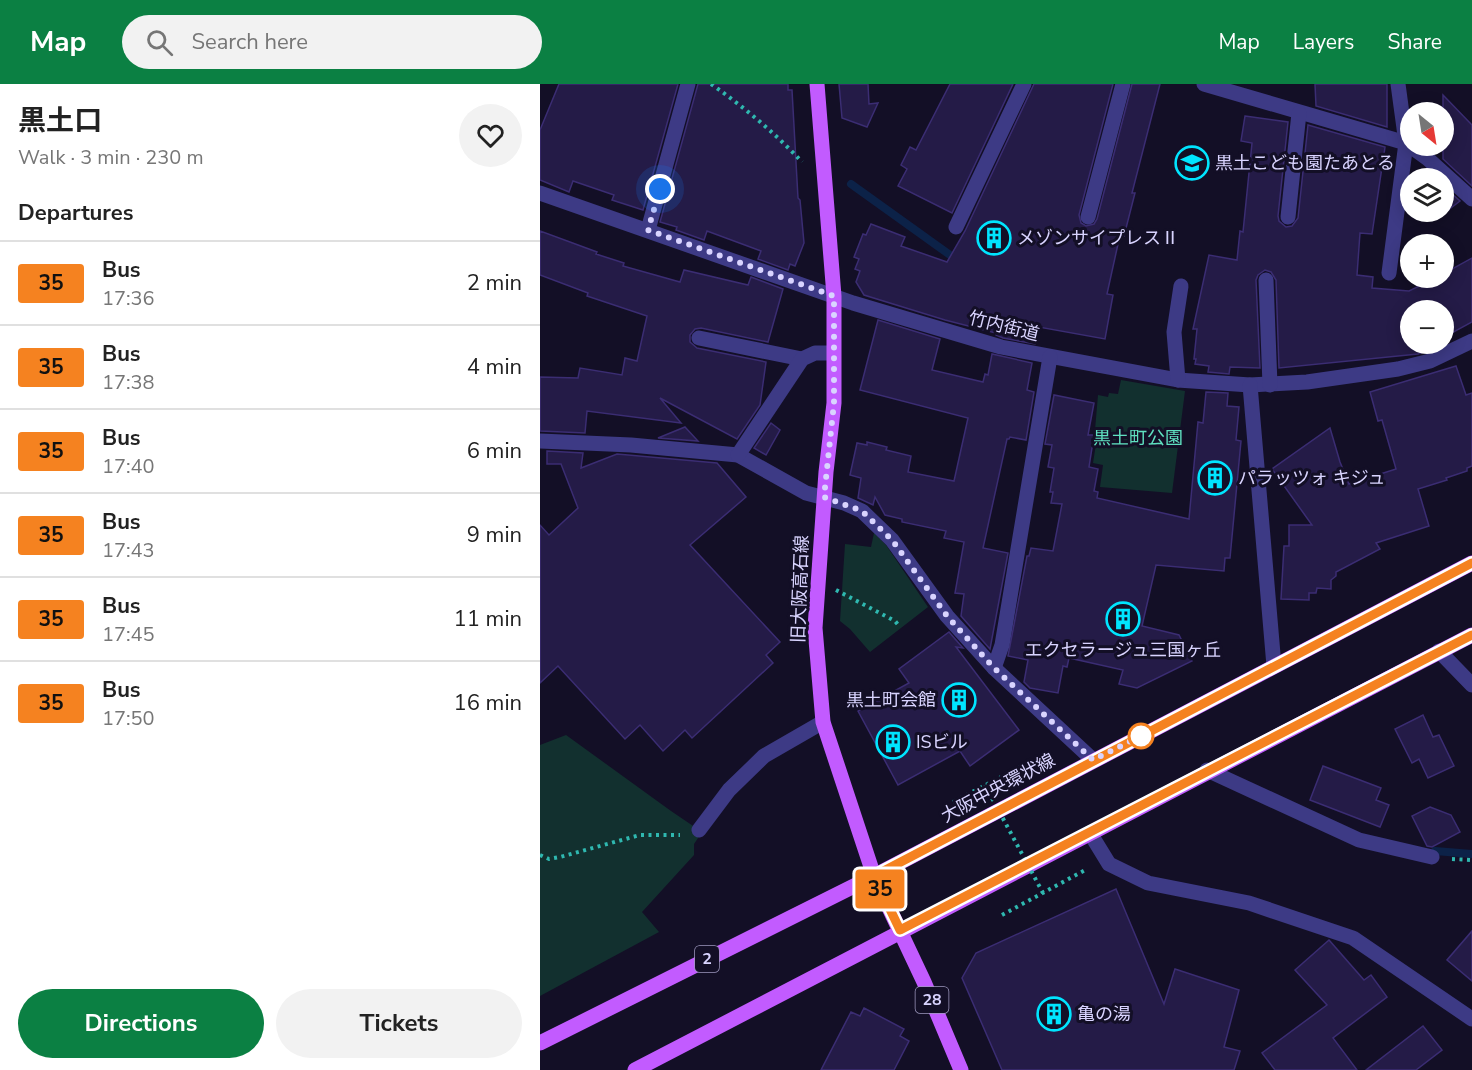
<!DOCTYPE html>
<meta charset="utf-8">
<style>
body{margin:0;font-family:"Nunito Sans","Noto Sans JP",sans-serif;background:#f2f2f2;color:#222;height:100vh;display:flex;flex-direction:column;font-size:22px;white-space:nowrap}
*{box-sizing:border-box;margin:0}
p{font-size:20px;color:#767676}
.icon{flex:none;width:33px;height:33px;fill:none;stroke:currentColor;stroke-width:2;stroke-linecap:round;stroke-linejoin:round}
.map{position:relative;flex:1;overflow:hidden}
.sheet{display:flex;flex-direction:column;background:#fff;width:540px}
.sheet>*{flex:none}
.badge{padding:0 12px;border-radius:4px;font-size:21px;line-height:39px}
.needle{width:39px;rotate:150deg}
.controls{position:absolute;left:860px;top:18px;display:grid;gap:12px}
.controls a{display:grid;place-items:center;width:54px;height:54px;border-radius:50%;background:#fff;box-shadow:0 3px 15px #0003;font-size:30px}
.you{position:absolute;width:30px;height:30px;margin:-15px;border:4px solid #fff;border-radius:50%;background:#1a73e8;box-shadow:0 0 0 9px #1a73e833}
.map>.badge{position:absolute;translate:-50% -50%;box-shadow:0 0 0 3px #fff}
h2{padding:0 18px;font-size:22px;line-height:54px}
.round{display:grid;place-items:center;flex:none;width:63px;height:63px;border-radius:32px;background:#f2f2f2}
.summary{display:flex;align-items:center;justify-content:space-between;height:102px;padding:0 18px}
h1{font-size:28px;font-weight:700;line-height:45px}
.primary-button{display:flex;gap:12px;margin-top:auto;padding:12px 18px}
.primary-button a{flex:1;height:69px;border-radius:36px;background:#0b8043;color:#fff;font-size:24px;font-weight:700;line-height:69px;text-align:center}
.primary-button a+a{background:#f2f2f2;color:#222}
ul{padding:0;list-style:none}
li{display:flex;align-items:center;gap:18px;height:84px;padding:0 18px;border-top:2px solid #e0e0e0}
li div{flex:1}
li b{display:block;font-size:22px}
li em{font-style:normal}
li .badge{min-width:66px;font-weight:700;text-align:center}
header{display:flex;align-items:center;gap:36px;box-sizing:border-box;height:84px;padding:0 30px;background:#0b8043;color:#fff}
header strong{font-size:28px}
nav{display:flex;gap:33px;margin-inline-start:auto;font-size:21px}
.search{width:420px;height:54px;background:#f2f2f2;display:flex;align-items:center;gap:15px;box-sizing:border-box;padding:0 21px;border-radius:33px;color:#767676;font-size:22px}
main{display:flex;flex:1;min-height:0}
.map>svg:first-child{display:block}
.green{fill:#12302f}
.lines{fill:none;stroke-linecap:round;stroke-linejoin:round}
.stream{stroke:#0c2248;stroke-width:8}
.building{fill:#241b47;stroke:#3b2d73;stroke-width:1.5;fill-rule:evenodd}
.path{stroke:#2fb8b0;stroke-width:4;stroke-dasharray:3 4.5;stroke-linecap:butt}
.minor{stroke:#3d3a85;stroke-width:15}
.major{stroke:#c25bff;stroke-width:15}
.path-bridge{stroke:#2fb8b0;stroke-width:4;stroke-dasharray:3 4.5;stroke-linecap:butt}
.line-casing{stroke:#fff;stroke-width:14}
.line{stroke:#f58220;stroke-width:9}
.walk{stroke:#d9d4ff;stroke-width:6;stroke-dasharray:0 10.8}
.stop-dot{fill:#fff;stroke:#f58220;stroke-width:3}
.labels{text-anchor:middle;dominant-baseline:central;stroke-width:6;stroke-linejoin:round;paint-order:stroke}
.shield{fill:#130f26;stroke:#9e99be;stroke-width:1.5}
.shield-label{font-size:16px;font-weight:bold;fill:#d9d4ff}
.poi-label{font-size:18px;fill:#d9d4ff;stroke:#130f26;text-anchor:start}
.street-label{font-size:18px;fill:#d9d4ff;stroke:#130f26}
.park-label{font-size:18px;fill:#5fe0c0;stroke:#130f26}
</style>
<header>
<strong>Map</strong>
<div class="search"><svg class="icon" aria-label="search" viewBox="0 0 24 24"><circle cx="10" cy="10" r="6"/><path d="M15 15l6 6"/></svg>Search here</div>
<nav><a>Map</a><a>Layers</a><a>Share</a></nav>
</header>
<main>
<section class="sheet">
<div class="summary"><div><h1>黒土口</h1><p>Walk · 3 min · 230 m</p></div><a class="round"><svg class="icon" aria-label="heart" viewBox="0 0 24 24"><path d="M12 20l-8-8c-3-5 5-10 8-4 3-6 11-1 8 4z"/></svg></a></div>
<h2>Departures</h2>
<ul>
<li><span class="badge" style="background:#f58220;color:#111">35</span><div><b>Bus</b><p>17:36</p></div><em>2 min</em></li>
<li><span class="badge" style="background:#f58220;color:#111">35</span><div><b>Bus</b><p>17:38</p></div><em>4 min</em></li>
<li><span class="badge" style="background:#f58220;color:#111">35</span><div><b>Bus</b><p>17:40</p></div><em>6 min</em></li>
<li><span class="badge" style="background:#f58220;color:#111">35</span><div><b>Bus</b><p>17:43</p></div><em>9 min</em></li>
<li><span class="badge" style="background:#f58220;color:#111">35</span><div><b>Bus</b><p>17:45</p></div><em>11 min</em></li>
<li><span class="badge" style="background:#f58220;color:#111">35</span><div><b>Bus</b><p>17:50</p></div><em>16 min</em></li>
</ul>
<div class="primary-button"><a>Directions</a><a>Tickets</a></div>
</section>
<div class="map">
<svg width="932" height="986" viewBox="0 0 932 986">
<rect width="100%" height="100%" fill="#130f26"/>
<!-- green -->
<g class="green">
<polygon points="581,296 645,307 632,409 560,403 563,381 553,379 558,347 555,346 558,311 568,313 569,309 578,310"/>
<polygon points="334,449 346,461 388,523 330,568 310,545 300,537 305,460 331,463"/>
<polygon points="26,651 131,727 162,748 154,760 154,771 102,828 119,848 0,912 0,661"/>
</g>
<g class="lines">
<!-- stream -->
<g class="stream">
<polyline points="311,100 417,176"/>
<polyline points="895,767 932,770"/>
</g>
</g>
<!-- building -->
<g class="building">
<polygon points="19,0 138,0 103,126 72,116 74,111 33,97 29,108 0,96 0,46"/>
<polygon points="158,0 248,0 248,6 252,6 258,114 260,116 264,159 255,182 250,180 248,186 218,175 221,167 167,147 164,156 136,146 137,143 120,138"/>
<polygon points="299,0 328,0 329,20 338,19 327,43 302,34"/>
<polygon points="410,0 473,0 412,129 358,102 367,85 361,81 370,63 376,66"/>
<polygon points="494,0 573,0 539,131 541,139 546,142 554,140 557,135 592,0 620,0 592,109 595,109 584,152 580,151 567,210 573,211 565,255 499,243 495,260 463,254 456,251 456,249 405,236 324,211 316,198 320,187 315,185 319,175 314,173 323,150 326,151 331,140 365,153 361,162 407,178 425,147"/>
<polygon points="775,0 847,0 847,43 776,22"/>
<polygon points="903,11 932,41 932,102 903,75"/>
<path d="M705,32l43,6 -10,94 1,5 7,6 6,-1 6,-8 10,-93 77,22 -13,87 -12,-1 -3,42 16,2 -1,11 37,3 27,-13h7v-4l29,-16v64l-26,14 2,6 -30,12 -139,14 -3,-88 -5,-8 -6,-2 -7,5 -2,5 4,88 -30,-1 -1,7 -21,-2 1,-6 -14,-2 1,-5h-2l3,-30h-4l16,-74 28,5 3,-29 3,1 9,-89 -11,-2zM870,226h33v34h-33z"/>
<polygon points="903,102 920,117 903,130 901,128 903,128"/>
<polygon points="0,147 57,168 56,170 84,179 83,182 140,198 144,186 208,201 211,193 243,205 228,258 161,244 155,245 150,251 150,258 157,264 226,278 220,321 197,355 120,314 141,339 47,327 45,349 0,347 0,293 38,294 40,284 82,291 85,274 97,277 107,232 47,212 48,209 0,191"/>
<polygon points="338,236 400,255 392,286 443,298 445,290 448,291 452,270 492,279 487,306 494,308 486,356 470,353 469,355 467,355 443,464 468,469 450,565 421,532 424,510 415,509 424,458 404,454 406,447 362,438 362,435 345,431 335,413 333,421 318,414 321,394 310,391 317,359 327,361 327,358 347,363 346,366 371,372 368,388 414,397 428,334 320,306"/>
<polygon points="916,282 926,311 932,309 932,382 927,384 927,387 906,394 907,396 878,405 889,442 836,459 840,465 796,488 796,492 791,496 791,505 777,504 776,509 769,509 769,516 741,515 744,462 749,462 749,441 772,441 732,385 790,344 800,378 809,400 856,385 842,336 838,337 830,308"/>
<polygon points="666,308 688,309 687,322 699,323 696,356 701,357 690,474 685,474 684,487 616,481 602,542 639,551 652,577 597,604 579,600 583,586 529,574 527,583 523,582 518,609 490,604 484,598 488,576 468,572 487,472 489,472 491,464 513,467 522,420 511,419 513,408 510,408 514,384 508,383 512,361 505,360 514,311 554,319 548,351 554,351 549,383 558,385 554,407 558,408 557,414 649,435 658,338 663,339"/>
<polygon points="231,339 240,346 226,371 214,364"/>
<polygon points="145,343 158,357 118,354"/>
<polygon points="7,367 43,369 41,384 77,370 177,379 206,413 150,461 240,558 226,571 233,579 152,654 145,646 123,667 100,641 85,655 18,582 0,599 0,441 9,451 38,424 21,380 7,380"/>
<polygon points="409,548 423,564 416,563 479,646 430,682 420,667 358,701 318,627 369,599 359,585"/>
<polygon points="883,631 893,653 899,651 914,682 888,694 879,675 872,679 855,645"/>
<polygon points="783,682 841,704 836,716 849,721 840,743 770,716"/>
<polygon points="890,723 911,731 920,748 892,763 887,762 872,732"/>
<polygon points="576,805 624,920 635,885 699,906 684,963 700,967 694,986 462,986 422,894 436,869"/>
<polygon points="932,847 932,897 907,876"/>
<polygon points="789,856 824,896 831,891 847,913 793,954 817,986 735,986 722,969 787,921 755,886"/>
<polygon points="324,924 364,945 360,952 369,957 354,986 281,986 311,928 320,932"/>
<polygon points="883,942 902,966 876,986 826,986"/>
</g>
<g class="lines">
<!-- path -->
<g class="path">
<path d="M171,0c33,23 64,49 91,78"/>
<polyline points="296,506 355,537 360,543"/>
<polyline points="413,718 490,678"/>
<polyline points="0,771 9,775 20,773 100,751 140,751"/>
<polyline points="912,775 932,776"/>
<polyline points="462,831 547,785"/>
</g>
<!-- minor -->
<g class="minor">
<polyline points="664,0 866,59 888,75 932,115"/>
<polyline points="0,109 313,219 461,263 638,296 710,301 767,298 858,285 890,277 932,257"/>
<polyline points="548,133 583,0"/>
<polyline points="748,133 759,29"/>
<polyline points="416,143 484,0"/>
<polyline points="108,146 148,0"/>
<polyline points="849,189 866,59 858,0"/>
<polyline points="726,196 730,301"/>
<polyline points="159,254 262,275"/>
<polyline points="638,296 634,248 641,202"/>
<polyline points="710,301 734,582"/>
<polyline points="0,357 91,361 198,371 266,409 304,419 322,427 352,456 407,532 454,584 553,676"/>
<polyline points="198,371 262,275 275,269 293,269"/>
<polyline points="899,567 932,601"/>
<polyline points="454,584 462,561 510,273"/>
<polyline points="667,686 819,756 892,773"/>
<polyline points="159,746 189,706 224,672 283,638"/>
<polyline points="550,749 569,780 608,799 709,819 813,854 932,935"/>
</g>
<!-- major -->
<g class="major">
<polyline points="277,0 294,212 294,319 286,388 275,544 283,638 334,792 384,898 421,986"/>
<polyline points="0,959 334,792 932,479"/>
<path d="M95,986c278,-147 557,-292 837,-435"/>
</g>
<!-- path-bridge -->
<polyline class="path-bridge" points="445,701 503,809"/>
</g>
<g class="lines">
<defs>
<polyline id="line" points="932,479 334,792 360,846 932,551"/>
</defs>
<!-- line casing -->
<use href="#line" class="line-casing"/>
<!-- line -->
<use href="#line" class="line"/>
<!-- walk -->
<polyline class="walk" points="120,105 108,146 294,212 294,319 284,413 322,427 352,456 407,532 454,584 553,676 601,652"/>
</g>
<!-- icons -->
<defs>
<symbol id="school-ring" viewBox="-11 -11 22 22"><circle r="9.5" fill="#130f26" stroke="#00e5ff" stroke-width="1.5"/><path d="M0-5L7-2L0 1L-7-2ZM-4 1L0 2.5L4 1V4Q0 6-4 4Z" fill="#00e5ff"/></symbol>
<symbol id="building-ring" viewBox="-11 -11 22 22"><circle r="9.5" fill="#130f26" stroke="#00e5ff" stroke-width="1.5"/><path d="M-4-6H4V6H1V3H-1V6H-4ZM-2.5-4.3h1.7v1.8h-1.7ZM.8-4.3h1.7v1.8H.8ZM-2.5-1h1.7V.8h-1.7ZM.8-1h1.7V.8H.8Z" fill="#00e5ff"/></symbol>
</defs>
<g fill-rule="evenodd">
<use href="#school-ring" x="633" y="60" width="38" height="38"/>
<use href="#building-ring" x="435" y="135" width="38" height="38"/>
<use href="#building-ring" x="656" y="375" width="38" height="38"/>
<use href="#building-ring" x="564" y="516" width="38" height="38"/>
<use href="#building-ring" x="400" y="597" width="38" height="38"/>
<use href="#building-ring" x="334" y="639" width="38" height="38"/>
<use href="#building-ring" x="495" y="911" width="38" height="38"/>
</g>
<!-- markers -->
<circle class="stop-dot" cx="601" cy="652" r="12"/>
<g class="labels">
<!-- shield labels -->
<g class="shield">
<rect x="155" y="862" width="24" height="26" rx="4.5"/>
<rect x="375.5" y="903" width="33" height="26" rx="4.5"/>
</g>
<g class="shield-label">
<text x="167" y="875">2</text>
<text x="392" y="916">28</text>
</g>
<!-- poi labels -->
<g class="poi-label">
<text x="675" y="79">黒土こども園たあとる</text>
<text x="477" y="154">メゾンサイプレスⅡ</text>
<text x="698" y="394">パラッツォ キジュ</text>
<text x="583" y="566" text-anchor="middle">エクセラージュ三国ヶ丘</text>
<text x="396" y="616" text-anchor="end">黒土町会館</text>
<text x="376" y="658">ISビル</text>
<text x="537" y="930">亀の湯</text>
</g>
<!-- street labels -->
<g class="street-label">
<text transform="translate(464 242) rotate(14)">竹内街道</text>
<text transform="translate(260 505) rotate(-88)">旧大阪高石線</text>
<text transform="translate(458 704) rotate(-28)">大阪中央環状線</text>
</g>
<!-- park labels -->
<g class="park-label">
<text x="598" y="354">黒土町公園</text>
</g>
</g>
</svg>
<div class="controls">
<a><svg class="needle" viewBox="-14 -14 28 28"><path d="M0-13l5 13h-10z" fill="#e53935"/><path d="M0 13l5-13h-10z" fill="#767676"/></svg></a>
<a><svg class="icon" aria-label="layers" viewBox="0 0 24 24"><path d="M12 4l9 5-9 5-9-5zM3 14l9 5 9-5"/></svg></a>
<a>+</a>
<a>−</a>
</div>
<div class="you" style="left:120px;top:105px"></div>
<b class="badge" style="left:340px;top:805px;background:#f58220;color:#111">35</b>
</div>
</main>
